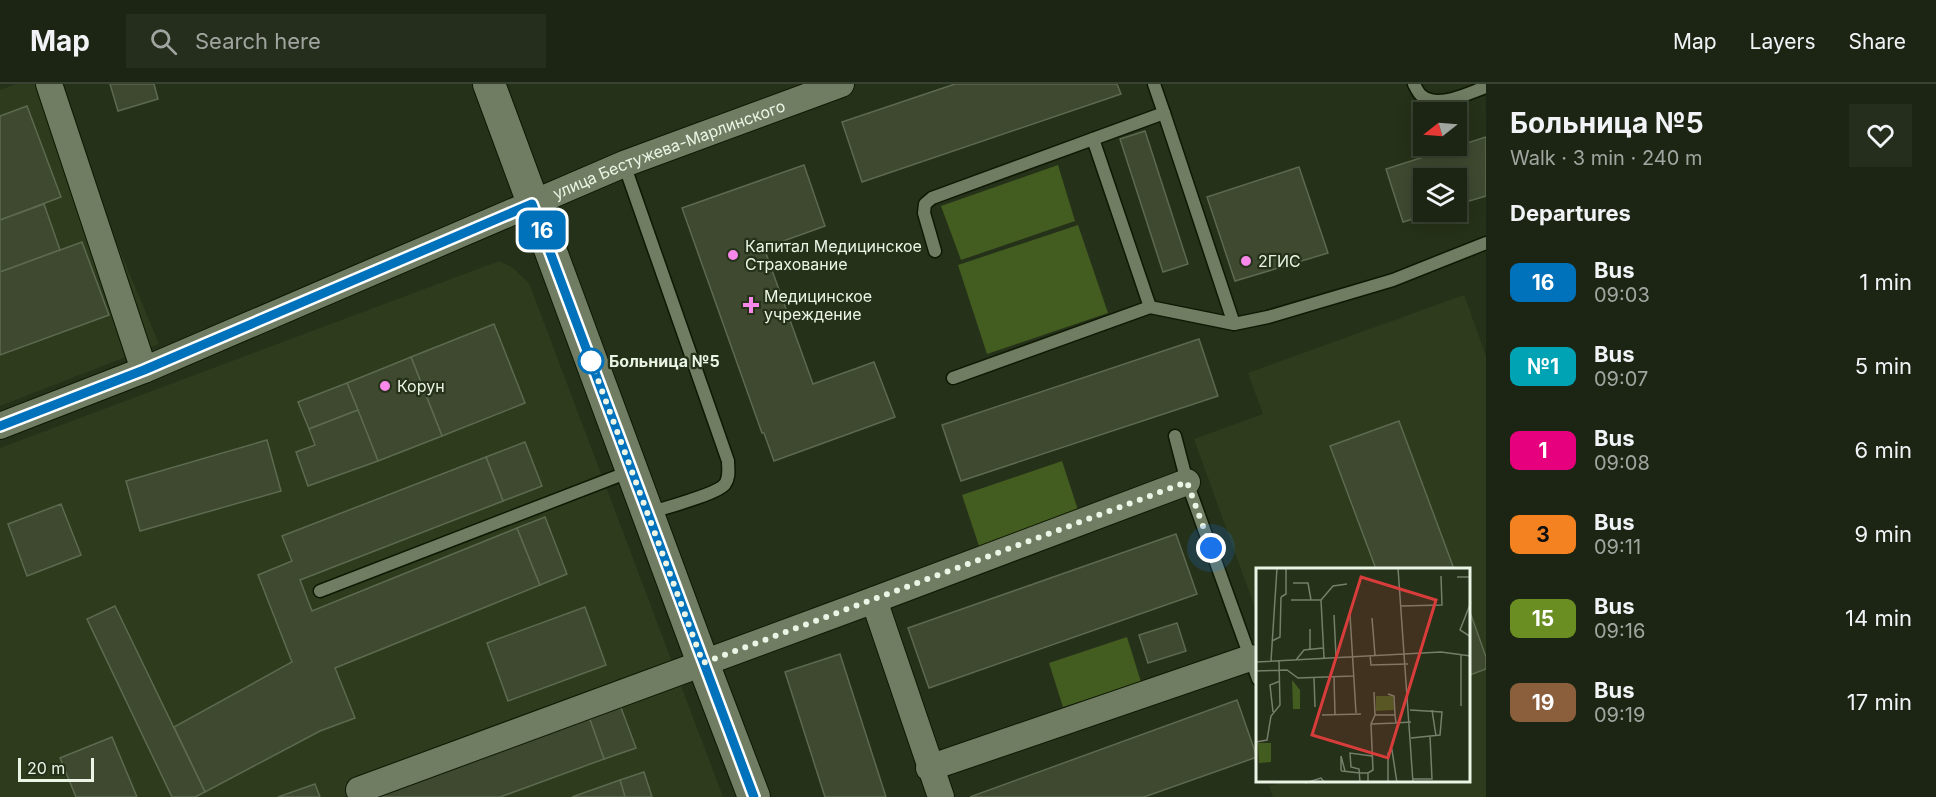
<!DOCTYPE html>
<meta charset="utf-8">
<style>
body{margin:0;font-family:Inter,sans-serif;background:#252d1c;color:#f1f3f6;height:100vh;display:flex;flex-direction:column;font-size:22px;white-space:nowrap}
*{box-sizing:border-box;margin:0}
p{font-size:20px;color:#a0a5a0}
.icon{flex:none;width:33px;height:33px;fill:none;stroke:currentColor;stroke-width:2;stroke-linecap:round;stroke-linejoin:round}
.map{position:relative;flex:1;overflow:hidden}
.drawer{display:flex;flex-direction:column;background:#1c2513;width:450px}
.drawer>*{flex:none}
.badge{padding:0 12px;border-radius:9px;font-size:21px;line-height:39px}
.needle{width:39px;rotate:253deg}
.fabs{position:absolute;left:1413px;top:18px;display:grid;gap:12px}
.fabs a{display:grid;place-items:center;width:54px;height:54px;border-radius:0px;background:#1c2513;box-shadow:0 3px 15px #0003,0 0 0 2px #3a4233;font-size:30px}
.scale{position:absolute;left:18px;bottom:15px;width:76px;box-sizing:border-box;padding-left:6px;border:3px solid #ecf4e5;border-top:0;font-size:16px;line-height:21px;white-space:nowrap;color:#ecf4e5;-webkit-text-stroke:4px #263119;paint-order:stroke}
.you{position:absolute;width:30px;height:30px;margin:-15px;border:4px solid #fff;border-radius:50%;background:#1a73e8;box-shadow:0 0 0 9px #1a73e833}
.map>.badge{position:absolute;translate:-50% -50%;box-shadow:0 0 0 3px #fff}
h2{padding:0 24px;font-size:22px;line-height:54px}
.round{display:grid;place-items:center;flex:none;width:63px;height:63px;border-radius:0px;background:#252d1c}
.head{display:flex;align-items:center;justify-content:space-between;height:102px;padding:0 24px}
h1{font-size:28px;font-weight:700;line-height:45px}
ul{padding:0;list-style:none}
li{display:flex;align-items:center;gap:18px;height:84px;padding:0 24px}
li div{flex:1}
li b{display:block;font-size:22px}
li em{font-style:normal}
li .badge{min-width:66px;font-weight:700;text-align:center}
header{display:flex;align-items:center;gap:36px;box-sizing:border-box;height:84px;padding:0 30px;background:#1c2513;border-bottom:2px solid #3a4233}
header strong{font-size:28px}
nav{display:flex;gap:33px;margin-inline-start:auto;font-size:21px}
.search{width:420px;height:54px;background:#252d1c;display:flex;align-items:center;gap:15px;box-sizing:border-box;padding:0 21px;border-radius:0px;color:#a0a5a0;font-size:22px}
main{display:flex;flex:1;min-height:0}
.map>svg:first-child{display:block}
.built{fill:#2e3c1d}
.green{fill:#435c20}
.building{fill:#3e4930;stroke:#5d6a4f;stroke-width:1.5}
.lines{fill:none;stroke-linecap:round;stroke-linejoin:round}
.service-casing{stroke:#0f1803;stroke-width:15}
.minor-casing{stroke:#0f1803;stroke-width:28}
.tertiary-casing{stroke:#0f1803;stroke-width:34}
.service{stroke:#707d62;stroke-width:12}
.minor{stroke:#707d62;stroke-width:26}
.tertiary{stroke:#707d62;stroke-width:32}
.line-casing{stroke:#fff;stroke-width:14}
.line{stroke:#0072bc;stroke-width:9}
.walk{stroke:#ecf4e5;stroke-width:6;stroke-dasharray:0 10.8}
.poi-dot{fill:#f888ea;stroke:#263119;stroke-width:2}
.stop-dot{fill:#fff;stroke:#0072bc;stroke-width:3}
.labels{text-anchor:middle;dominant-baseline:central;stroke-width:4.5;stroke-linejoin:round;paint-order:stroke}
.street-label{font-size:16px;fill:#ecf4e5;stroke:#263119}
.poi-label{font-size:16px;fill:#ecf4e5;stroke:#263119;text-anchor:start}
.stop-label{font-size:16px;font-weight:bold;fill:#ecf4e5;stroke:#263119;text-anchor:start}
.inset-road{fill:none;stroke:#757f6b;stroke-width:1.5}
.view{fill:#d83c3b;fill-opacity:0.15;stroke:#d83c3b;stroke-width:3}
.inset-edge{fill:none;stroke:#ecf4e5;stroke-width:3}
</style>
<header>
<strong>Map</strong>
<div class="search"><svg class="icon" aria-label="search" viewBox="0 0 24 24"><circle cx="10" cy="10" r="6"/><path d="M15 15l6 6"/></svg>Search here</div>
<nav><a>Map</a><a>Layers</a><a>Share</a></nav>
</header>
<main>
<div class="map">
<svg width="1486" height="713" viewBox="0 0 1486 713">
<rect width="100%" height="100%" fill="#263119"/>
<!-- built -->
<g class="built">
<polygon points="16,0 50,0 159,260 0,322 0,6"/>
<polygon points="499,177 513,184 529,199 723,713 0,713 0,364"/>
<polygon points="1464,211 1486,272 1486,713 1273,713 1269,702 1284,697 1470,696 1470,485 1258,485 1258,532 1194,355 1263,330 1248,289"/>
</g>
<!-- green -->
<g class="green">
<polygon points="1058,81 1075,137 961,176 941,122"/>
<polygon points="1078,141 1108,229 987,270 958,181"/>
<polygon points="1062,377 1079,429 979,462 962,411"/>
<polygon points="1127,553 1141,598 1063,623 1049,579"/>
</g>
<!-- building -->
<g class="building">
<polygon points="110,0 154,0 158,15 118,27"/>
<polygon points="955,0 1117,0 1121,10 862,98 842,38"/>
<polygon points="27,22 61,113 0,136 0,32"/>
<polygon points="1145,47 1188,180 1163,188 1120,55"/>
<polygon points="1486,53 1486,112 1456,121 1456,94 1424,94 1424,128 1436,128 1403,138 1386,85"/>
<polygon points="804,81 825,142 764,164 813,300 874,278 895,333 774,377 764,349 762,349 682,124"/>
<polygon points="1299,83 1328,169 1235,197 1207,113"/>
<polygon points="44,120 60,166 0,188 0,136"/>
<polygon points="82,158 109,231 0,271 0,188"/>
<polygon points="494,240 525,319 442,352 411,273"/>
<polygon points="1199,255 1218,312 961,397 942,341"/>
<polygon points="411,273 442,352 378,377 347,299"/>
<polygon points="347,299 358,326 309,345 298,318"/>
<polygon points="358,326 378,377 308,402 296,368 315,361 309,345"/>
<polygon points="1399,337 1454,485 1376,485 1330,362"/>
<polygon points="267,356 281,407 140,447 126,397"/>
<polygon points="525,358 542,402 503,417 486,373"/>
<polygon points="486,373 503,417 300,496 312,527 517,444 540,501 335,584 355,634 320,647 205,708 174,643 292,578 258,491 292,477 282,452"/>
<polygon points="61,420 81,471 27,492 8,440"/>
<polygon points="545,433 567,490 540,501 517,444"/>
<polygon points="1176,450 1197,510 929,604 908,544"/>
<polygon points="115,522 205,708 195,713 172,713 87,535"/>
<polygon points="585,523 606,581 508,617 487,559"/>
<polygon points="1470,528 1486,573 1486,585 1470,591"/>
<polygon points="1177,539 1186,567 1148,579 1139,551"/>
<polygon points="840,570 886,713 825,713 785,588"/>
<polygon points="1237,616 1257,673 1144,713 970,713"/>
<polygon points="620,621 636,664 604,675 589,633"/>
<polygon points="589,633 604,675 500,713 358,713"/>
<polygon points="112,653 137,713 76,713 60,674"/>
<polygon points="644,688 652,713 625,713 620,696"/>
<polygon points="620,696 625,713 572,713"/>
<polygon points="315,700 320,713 278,713"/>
</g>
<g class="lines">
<defs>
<g id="service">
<path d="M1414,0c2,4 4,9 8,12 17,13 46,-3 64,-9"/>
<polyline points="1164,29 1234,240"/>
<path d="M624,80l104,297c0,8 2,16 -3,23 -7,10 -61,24 -76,29"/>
<polyline points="935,167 924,129 925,120 932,114 1093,55"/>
<polyline points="1150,223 1234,240 1268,233 1393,196 1486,159"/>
<polyline points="953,294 1150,223 1093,55 1164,29 1154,0"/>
<polyline points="1175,352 1187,398 1258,595"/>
<polyline points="320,507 631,387"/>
</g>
<g id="minor">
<polyline points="49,0 144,286"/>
<path id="s1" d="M0,342l144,-56 480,-206 217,-80"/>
<polyline points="874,516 941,713"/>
<polyline points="929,684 1250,574"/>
<polyline points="359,706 874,516 1187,398"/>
</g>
<polyline id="tertiary" points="489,0 703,579 754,713"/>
</defs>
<!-- service casing -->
<use href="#service" class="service-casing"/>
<!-- minor casing -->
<use href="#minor" class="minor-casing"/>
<!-- tertiary casing -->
<use href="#tertiary" class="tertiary-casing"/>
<!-- service -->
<use href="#service" class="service"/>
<!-- minor -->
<use href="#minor" class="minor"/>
<!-- tertiary -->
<use href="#tertiary" class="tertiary"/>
</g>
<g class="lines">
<defs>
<polyline id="line" points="0,342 144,286 532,120 754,713"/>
</defs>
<!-- line casing -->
<use href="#line" class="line-casing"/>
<!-- line -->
<use href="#line" class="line"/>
<!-- walk -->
<polyline class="walk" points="591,277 703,579 1187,398 1211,464"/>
</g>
<!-- markers -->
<g class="poi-dot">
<circle cx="733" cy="171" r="6"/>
<circle cx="1246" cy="177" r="6"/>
<path d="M748 212h6v6h6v6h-6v6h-6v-6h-6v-6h6z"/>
<circle cx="385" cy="302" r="6"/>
</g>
<circle class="stop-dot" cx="591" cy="277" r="12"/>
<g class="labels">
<!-- street labels -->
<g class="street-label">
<text stroke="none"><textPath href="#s1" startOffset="724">улица Бестужева-Марлинского</textPath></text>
</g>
<!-- poi labels -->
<g class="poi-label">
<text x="745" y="162">Капитал Медицинское<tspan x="745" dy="18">Страхование</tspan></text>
<text x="1258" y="177">2ГИС</text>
<text x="764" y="212">Медицинское<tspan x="764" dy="18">учреждение</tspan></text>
<text x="397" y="302">Корун</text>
</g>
<!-- stop labels -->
<g class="stop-label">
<text x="609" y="277">Больница №5</text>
</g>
</g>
<!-- overview -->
<g transform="translate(1256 484)">
<rect width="214" height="214" fill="#263119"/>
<path d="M36,112l8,10v19h-7zM120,128h17l1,14 -18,1zM2,175h13v19l-12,1z" fill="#435c20"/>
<path class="inset-road" d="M142,0l15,215M201,9h13v-9M37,15h15l3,17M25,29l5,-3v-26M35,32h30l3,58M65,32l12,-14 14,-2M215,34l-11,28 11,7M145,38l41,-1 -1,-29M78,47l2,42M94,47l6,98M116,50l3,37M16,73l8,-4 1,-40M54,81v-20M205,86v52M114,87l1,10 37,-1M40,92l8,-10 19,-2M15,93l6,-93M0,94l185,-10 30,4M0,103l31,-1 11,8 55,-2M78,109l1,37M58,110l1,29M118,124l1,23h20l1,8 15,-1M132,126l6,2 1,19M154,142l32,2 -2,23 -29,3M176,142l4,26M17,144l-3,-27 10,-4M66,147l39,-1M115,156l25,-1M0,174l11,-2 4,-24 9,-11 -1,-44M89,203l-4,-15v14l1,1 18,2h8M157,211h19l-2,-43M49,215l16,-5 4,5M104,215l-1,-14 -8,-2 -1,-14 22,3M112,215v-10l5,-3 -2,-46 4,-9M132,215v-30l4,-3 5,33"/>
<path class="view" d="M105,9l75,23 -48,158 -76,-23z"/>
<rect width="214" height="214" class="inset-edge"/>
</g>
</svg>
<div class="fabs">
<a><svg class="needle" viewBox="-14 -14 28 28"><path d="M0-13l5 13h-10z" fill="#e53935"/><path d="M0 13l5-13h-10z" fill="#a0a5a0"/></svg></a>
<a><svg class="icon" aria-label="layers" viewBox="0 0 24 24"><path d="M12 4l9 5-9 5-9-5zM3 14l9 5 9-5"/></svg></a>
</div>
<div class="scale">20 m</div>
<div class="you" style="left:1211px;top:464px"></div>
<b class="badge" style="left:542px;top:146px;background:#0072bc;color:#fff">16</b>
</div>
<section class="drawer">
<div class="head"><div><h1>Больница №5</h1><p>Walk · 3 min · 240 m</p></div><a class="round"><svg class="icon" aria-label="heart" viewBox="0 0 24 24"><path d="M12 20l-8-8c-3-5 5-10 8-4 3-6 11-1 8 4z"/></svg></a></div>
<h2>Departures</h2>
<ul>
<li><span class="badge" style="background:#0072bc;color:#fff">16</span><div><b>Bus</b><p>09:03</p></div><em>1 min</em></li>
<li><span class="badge" style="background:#00a3b4;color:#fff">№1</span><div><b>Bus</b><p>09:07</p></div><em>5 min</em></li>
<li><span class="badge" style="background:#e6007e;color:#fff">1</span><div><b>Bus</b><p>09:08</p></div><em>6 min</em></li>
<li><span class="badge" style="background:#f58220;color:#111">3</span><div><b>Bus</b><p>09:11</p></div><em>9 min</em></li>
<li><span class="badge" style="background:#6b8e23;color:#fff">15</span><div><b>Bus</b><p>09:16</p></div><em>14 min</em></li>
<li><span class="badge" style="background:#8b5e3c;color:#fff">19</span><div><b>Bus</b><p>09:19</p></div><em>17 min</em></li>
</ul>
</section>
</main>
